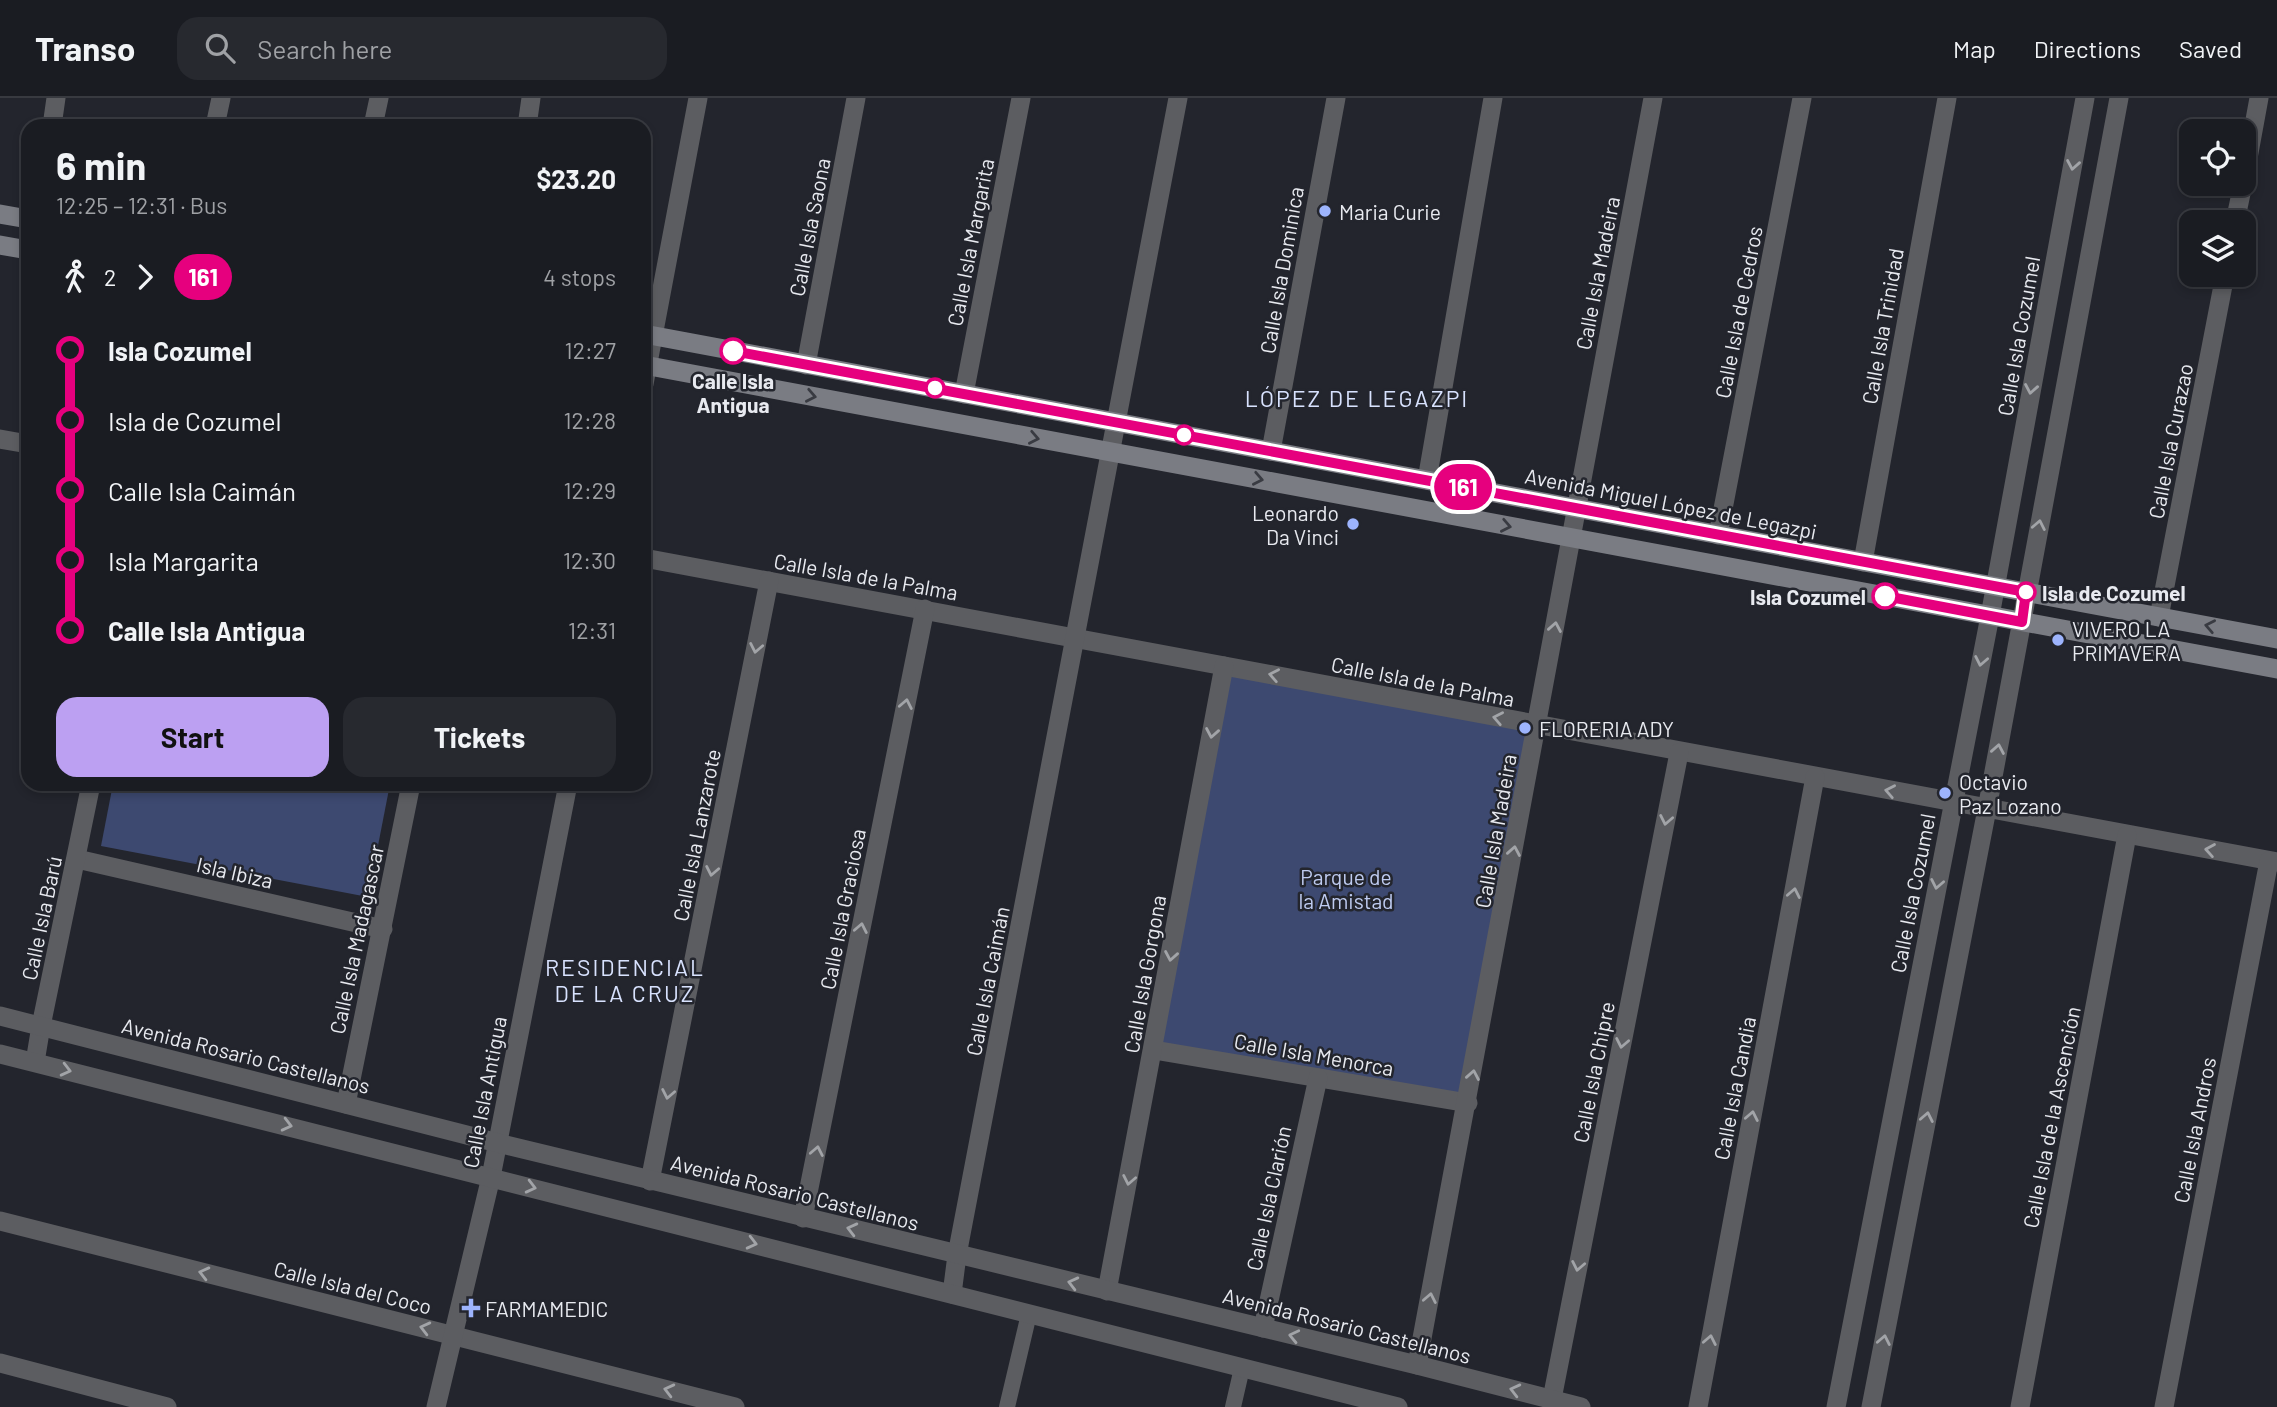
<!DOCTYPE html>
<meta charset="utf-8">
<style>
body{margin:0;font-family:Barlow,sans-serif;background:#27292f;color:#f1f3f6;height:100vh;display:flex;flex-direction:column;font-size:26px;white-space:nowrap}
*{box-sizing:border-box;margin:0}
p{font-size:23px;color:#9fa1a5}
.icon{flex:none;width:38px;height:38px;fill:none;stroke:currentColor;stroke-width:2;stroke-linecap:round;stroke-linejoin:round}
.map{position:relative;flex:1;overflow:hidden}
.details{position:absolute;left:21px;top:21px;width:630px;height:672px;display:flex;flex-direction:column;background:#1a1c22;border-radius:21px;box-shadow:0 4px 10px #0003,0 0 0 2px #383a40}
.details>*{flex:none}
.badge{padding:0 14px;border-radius:23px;font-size:24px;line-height:46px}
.tools{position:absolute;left:2179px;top:21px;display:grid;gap:14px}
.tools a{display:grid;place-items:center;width:77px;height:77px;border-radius:14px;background:#1a1c22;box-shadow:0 4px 10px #0003,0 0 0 2px #383a40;font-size:35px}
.map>.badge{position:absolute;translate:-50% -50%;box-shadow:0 0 0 4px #fff}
.legs{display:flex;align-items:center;gap:10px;height:77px;padding:0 35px;font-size:23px}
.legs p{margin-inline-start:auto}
.head{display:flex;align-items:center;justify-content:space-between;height:119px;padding:0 35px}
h1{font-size:38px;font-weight:700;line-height:52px}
.button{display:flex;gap:14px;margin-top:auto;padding:14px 35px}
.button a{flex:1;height:80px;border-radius:21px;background:#bca0f2;color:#111;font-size:28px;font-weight:700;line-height:80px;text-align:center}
.button a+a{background:#27292f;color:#f1f3f6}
ul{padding:0 35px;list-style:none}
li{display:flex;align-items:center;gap:24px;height:70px;font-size:26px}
li i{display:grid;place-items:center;width:10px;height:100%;margin:0 9px;background:currentColor}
li i::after{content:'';width:18px;height:18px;margin:-9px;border:5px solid;border-radius:50%;background:#1a1c22}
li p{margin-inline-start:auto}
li:first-child i{background:linear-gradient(#0000 50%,currentColor 0)}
li:last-child i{background:linear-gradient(currentColor 50%,#0000 0)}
header{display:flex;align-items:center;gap:42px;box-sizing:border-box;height:98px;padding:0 35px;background:#1a1c22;border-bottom:2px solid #383a40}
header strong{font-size:33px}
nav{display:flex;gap:38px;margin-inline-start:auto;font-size:24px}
.search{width:490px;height:63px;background:#27292f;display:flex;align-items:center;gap:18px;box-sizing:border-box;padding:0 24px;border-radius:21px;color:#9fa1a5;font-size:26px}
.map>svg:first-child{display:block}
.green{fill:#3d4970}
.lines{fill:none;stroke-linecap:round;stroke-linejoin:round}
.pedestrian{stroke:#5c5d61;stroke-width:16}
.minor{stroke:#5c5d61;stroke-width:19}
.tertiary{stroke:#5c5d61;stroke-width:19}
.secondary{stroke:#7a7c83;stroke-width:19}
.oneway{stroke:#a2a4a8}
.oneway2{stroke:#393b42}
.line-1-casing{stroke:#fff;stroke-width:16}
.line-1{stroke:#e6007e;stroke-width:10}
.poi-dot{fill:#9db4fd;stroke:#23252d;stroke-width:2.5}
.stop-1-dot{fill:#fff;stroke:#e6007e;stroke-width:3.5}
.labels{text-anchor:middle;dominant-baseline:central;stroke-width:5;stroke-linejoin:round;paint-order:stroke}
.poi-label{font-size:21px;fill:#e8eaf0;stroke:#23252d;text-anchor:start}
.street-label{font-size:21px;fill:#e8eaf0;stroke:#23252d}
.stop-label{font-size:21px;font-weight:bold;fill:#e8eaf0;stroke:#23252d}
.park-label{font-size:21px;fill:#becbf0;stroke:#23252d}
.neighbourhood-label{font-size:23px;letter-spacing:2px;fill:#d8e2fe;stroke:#23252d}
</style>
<header>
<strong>Transo</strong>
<div class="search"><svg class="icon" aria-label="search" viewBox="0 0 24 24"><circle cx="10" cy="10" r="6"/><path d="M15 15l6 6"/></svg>Search here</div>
<nav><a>Map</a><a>Directions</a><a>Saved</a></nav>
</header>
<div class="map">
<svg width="2277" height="1309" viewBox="0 0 2277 1309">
<rect width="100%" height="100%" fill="#23252d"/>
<!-- green -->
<g class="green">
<polygon points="1230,575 1529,632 1463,997 1162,947"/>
<polygon points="113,686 390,686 368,799 101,748"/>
</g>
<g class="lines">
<!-- pedestrian -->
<g class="pedestrian">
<polyline points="1007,1309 1029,1216"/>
<polyline points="1233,1309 1242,1270"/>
</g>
<!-- minor -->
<g class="minor">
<polyline points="52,28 56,0"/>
<polyline points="215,28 221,0"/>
<polyline points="373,28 379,0"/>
<polyline points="527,28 531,0"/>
<polyline points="2244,82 2259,0"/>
<polyline points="2235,124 2243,86"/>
<polyline points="806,267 856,0"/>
<polyline points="644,286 698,0"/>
<polyline points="964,296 1021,0"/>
<polyline points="0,341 28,346"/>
<polyline points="1271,353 1336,0"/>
<polyline points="1427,382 1493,0"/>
<polyline points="1718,437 1802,0"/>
<polyline points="644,460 2277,764"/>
<polyline points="1863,464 1947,0"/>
<polyline points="2159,519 2225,177"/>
<polyline points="77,761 383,831"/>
<polyline points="1154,952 1468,1005"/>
<polyline points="35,964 41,928 91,686"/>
<polyline points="346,1006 411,686"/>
<polyline points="650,1083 769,483"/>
<polyline points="803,1120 925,511"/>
<polyline points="0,1123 735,1309"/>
<polyline points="1107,1193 1224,568"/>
<polyline points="952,1196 957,1157 1178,0"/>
<polyline points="1263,1230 1318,980"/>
<polyline points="0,1265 167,1309"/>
<polyline points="1417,1267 1653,0"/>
<polyline points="1552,1301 1679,655"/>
<polyline points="436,1309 491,1079 568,686"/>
<polyline points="1698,1309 1815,679"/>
<polyline points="2020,1309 2127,737"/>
<polyline points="2164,1309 2269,763"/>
</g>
<!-- tertiary -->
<g class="tertiary">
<polyline points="0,918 498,1045 1417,1267 1581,1309"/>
<polyline points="0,956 1398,1309"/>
<polyline points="1836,1309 1990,518 2085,0"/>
<polyline points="1871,1309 1987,711 2119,0"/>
</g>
<!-- secondary -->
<g class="secondary">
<polyline points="0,116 28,121"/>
<polyline points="0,147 28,152"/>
<polyline points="644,236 2277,541"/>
<polyline points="644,267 2277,571"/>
</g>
</g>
<!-- one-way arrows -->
<defs><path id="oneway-chevron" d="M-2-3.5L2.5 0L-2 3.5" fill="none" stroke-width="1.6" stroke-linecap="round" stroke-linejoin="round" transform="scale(1.75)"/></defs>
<g class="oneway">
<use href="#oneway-chevron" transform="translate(2073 67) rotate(100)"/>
<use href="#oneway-chevron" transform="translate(2031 291) rotate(100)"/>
<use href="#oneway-chevron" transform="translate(2039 427) rotate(-79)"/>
<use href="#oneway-chevron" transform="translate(1555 529) rotate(-80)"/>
<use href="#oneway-chevron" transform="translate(756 550) rotate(101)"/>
<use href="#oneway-chevron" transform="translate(1981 563) rotate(101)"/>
<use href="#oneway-chevron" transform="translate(1274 577) rotate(-169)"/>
<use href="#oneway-chevron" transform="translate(906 606) rotate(-79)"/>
<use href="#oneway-chevron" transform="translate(1498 620) rotate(-169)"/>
<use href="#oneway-chevron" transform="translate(1212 635) rotate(100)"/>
<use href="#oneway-chevron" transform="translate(1998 651) rotate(-80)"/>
<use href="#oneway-chevron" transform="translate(1890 693) rotate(-169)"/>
<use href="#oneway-chevron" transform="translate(1666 722) rotate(101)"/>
<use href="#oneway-chevron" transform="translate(2210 752) rotate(-170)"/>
<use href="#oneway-chevron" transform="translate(1514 753) rotate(-80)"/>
<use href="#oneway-chevron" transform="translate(712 773) rotate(101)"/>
<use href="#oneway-chevron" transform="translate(1937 786) rotate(101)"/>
<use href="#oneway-chevron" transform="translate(1794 795) rotate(-79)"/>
<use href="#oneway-chevron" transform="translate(861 830) rotate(-79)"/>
<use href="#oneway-chevron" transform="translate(1171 858) rotate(100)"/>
<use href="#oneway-chevron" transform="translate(1622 945) rotate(101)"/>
<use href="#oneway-chevron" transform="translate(66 972) rotate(14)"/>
<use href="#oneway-chevron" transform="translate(1473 977) rotate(-80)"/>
<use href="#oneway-chevron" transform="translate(668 996) rotate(101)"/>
<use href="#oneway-chevron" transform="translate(1752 1018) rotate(-79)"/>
<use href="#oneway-chevron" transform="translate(1927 1019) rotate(-79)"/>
<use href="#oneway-chevron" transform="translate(287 1027) rotate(14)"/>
<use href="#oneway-chevron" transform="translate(817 1053) rotate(-79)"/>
<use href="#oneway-chevron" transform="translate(1129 1082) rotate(101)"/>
<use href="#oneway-chevron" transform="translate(531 1089) rotate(14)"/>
<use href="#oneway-chevron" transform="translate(852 1131) rotate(-166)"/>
<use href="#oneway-chevron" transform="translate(752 1145) rotate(14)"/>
<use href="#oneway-chevron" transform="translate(1578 1168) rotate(101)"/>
<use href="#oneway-chevron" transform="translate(204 1175) rotate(-166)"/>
<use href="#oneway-chevron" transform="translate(1073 1185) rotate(-166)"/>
<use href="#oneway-chevron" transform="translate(1430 1200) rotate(-79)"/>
<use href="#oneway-chevron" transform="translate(425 1230) rotate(-166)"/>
<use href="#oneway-chevron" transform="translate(1294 1238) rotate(-167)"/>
<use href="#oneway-chevron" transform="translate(1710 1242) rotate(-79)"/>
<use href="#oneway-chevron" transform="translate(1884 1242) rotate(-79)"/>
<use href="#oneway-chevron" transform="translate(669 1292) rotate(-166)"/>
<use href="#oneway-chevron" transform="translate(1515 1292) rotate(-166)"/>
</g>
<g class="oneway2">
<use href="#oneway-chevron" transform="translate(811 298) rotate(11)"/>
<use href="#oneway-chevron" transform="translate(1034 340) rotate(11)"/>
<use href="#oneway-chevron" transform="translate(1258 381) rotate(11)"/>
<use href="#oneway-chevron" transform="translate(1506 428) rotate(11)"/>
<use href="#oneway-chevron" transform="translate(2210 528) rotate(-169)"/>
</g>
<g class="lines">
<defs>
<polyline id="line-1" points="733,253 2026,494 2022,524 1885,498"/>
</defs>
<!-- line-1 casing -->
<use href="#line-1" class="line-1-casing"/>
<!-- line-1 -->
<use href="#line-1" class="line-1"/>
</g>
<!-- markers -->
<g class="poi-dot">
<circle cx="1325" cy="113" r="7"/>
<circle cx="1353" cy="426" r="7"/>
<circle cx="2058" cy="542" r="7"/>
<circle cx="1525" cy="630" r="7"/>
<circle cx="1945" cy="695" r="7"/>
<path d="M467.5 1199.5h7v7h7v7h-7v7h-7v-7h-7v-7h7z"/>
</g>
<g class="stop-1-dot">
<circle cx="733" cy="253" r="12"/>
<circle cx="935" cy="290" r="9"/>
<circle cx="1184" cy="337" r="9"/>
<circle cx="2026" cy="494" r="9"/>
<circle cx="1885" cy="498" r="12"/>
</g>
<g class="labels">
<!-- poi labels -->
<g class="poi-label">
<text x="1339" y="113">Maria Curie</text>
<text x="1339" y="414" text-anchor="end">Leonardo<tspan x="1339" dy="24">Da Vinci</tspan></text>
<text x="2072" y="530">VIVERO LA<tspan x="2072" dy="24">PRIMAVERA</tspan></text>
<text x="1539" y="630">FLORERIA ADY</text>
<text x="1959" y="683">Octavio<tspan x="1959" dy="24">Paz Lozano</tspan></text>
<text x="485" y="1210">FARMAMEDIC</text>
</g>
<!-- street labels -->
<g class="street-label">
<text transform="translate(809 129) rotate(-79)">Calle Isla Saona</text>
<text transform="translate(970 144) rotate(-79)">Calle Isla Margarita</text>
<text transform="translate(1281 172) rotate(-80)">Calle Isla Dominica</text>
<text transform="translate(1597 175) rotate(-79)">Calle Isla Madeira</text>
<text transform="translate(1738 214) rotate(-79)">Calle Isla de Cedros</text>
<text transform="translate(1882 228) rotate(-80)">Calle Isla Trinidad</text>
<text transform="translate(2018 238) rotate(-80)">Calle Isla Cozumel</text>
<text transform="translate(2170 343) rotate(-79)">Calle Isla Curazao</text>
<text transform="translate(1671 405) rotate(11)">Avenida Miguel López de Legazpi</text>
<text transform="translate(866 478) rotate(10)">Calle Isla de la Palma</text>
<text transform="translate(1423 583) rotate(11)">Calle Isla de la Palma</text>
<text transform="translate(1495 733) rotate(-80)">Calle Isla Madeira</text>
<text transform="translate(696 737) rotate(-79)">Calle Isla Lanzarote</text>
<text transform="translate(235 774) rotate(13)">Isla Ibiza</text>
<text transform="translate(1912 795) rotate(-79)">Calle Isla Cozumel</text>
<text transform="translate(842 811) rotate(-79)">Calle Isla Graciosa</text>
<text transform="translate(41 820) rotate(-78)">Calle Isla Barú</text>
<text transform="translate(356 841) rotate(-78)">Calle Isla Madagascar</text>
<text transform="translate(1144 876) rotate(-80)">Calle Isla Gorgona</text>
<text transform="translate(987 883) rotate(-79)">Calle Isla Caimán</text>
<text transform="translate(1314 956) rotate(10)">Calle Isla Menorca</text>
<text transform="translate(246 957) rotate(14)">Avenida Rosario Castellanos</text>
<text transform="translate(1593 974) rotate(-79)">Calle Isla Chipre</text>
<text transform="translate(1734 990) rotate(-79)">Calle Isla Candia</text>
<text transform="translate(484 994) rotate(-79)">Calle Isla Antigua</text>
<text transform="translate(2051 1019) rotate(-79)">Calle Isla de la Ascención</text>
<text transform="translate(2194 1032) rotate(-79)">Calle Isla Andros</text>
<text transform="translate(795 1094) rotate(14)">Avenida Rosario Castellanos</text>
<text transform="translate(1268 1100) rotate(-78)">Calle Isla Clarión</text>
<text transform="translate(353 1189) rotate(14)">Calle Isla del Coco</text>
<text transform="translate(1347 1227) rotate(14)">Avenida Rosario Castellanos</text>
</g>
<!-- stop labels -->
<g class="stop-label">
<text x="733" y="282">Calle Isla<tspan x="733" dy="24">Antigua</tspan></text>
<text x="2042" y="494" text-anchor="start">Isla de Cozumel</text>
<text x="1866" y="498" text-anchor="end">Isla Cozumel</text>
</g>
<!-- park labels -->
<g class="park-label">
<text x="1346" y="778">Parque de<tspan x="1346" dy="24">la Amistad</tspan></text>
</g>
<!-- neighbourhood labels -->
<g class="neighbourhood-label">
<text x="1357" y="300">LÓPEZ DE LEGAZPI</text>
<text x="625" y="869">RESIDENCIAL<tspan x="625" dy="26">DE LA CRUZ</tspan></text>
</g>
</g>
</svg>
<div class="tools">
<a><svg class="icon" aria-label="locate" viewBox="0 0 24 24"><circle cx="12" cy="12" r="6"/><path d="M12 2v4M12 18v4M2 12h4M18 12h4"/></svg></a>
<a><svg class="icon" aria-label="layers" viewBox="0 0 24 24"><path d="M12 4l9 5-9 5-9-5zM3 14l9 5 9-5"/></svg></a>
</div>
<b class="badge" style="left:1463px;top:389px;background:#e6007e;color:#fff">161</b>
<section class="details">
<div class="head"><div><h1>6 min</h1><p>12:25 – 12:31 · Bus</p></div><b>$23.20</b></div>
<div class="legs"><svg class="icon" aria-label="walk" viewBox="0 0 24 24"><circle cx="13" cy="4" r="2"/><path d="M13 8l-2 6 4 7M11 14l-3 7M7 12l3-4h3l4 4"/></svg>2<svg class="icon" aria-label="forward" viewBox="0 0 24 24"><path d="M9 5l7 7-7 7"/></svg><b class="badge" style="background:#e6007e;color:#fff">161</b><p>4 stops</p></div>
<ul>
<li><i style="color:#e6007e"></i><b>Isla Cozumel</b><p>12:27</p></li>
<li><i style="color:#e6007e"></i><span>Isla de Cozumel</span><p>12:28</p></li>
<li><i style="color:#e6007e"></i><span>Calle Isla Caimán</span><p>12:29</p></li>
<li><i style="color:#e6007e"></i><span>Isla Margarita</span><p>12:30</p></li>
<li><i style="color:#e6007e"></i><b>Calle Isla Antigua</b><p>12:31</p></li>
</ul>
<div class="button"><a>Start</a><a>Tickets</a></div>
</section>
</div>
